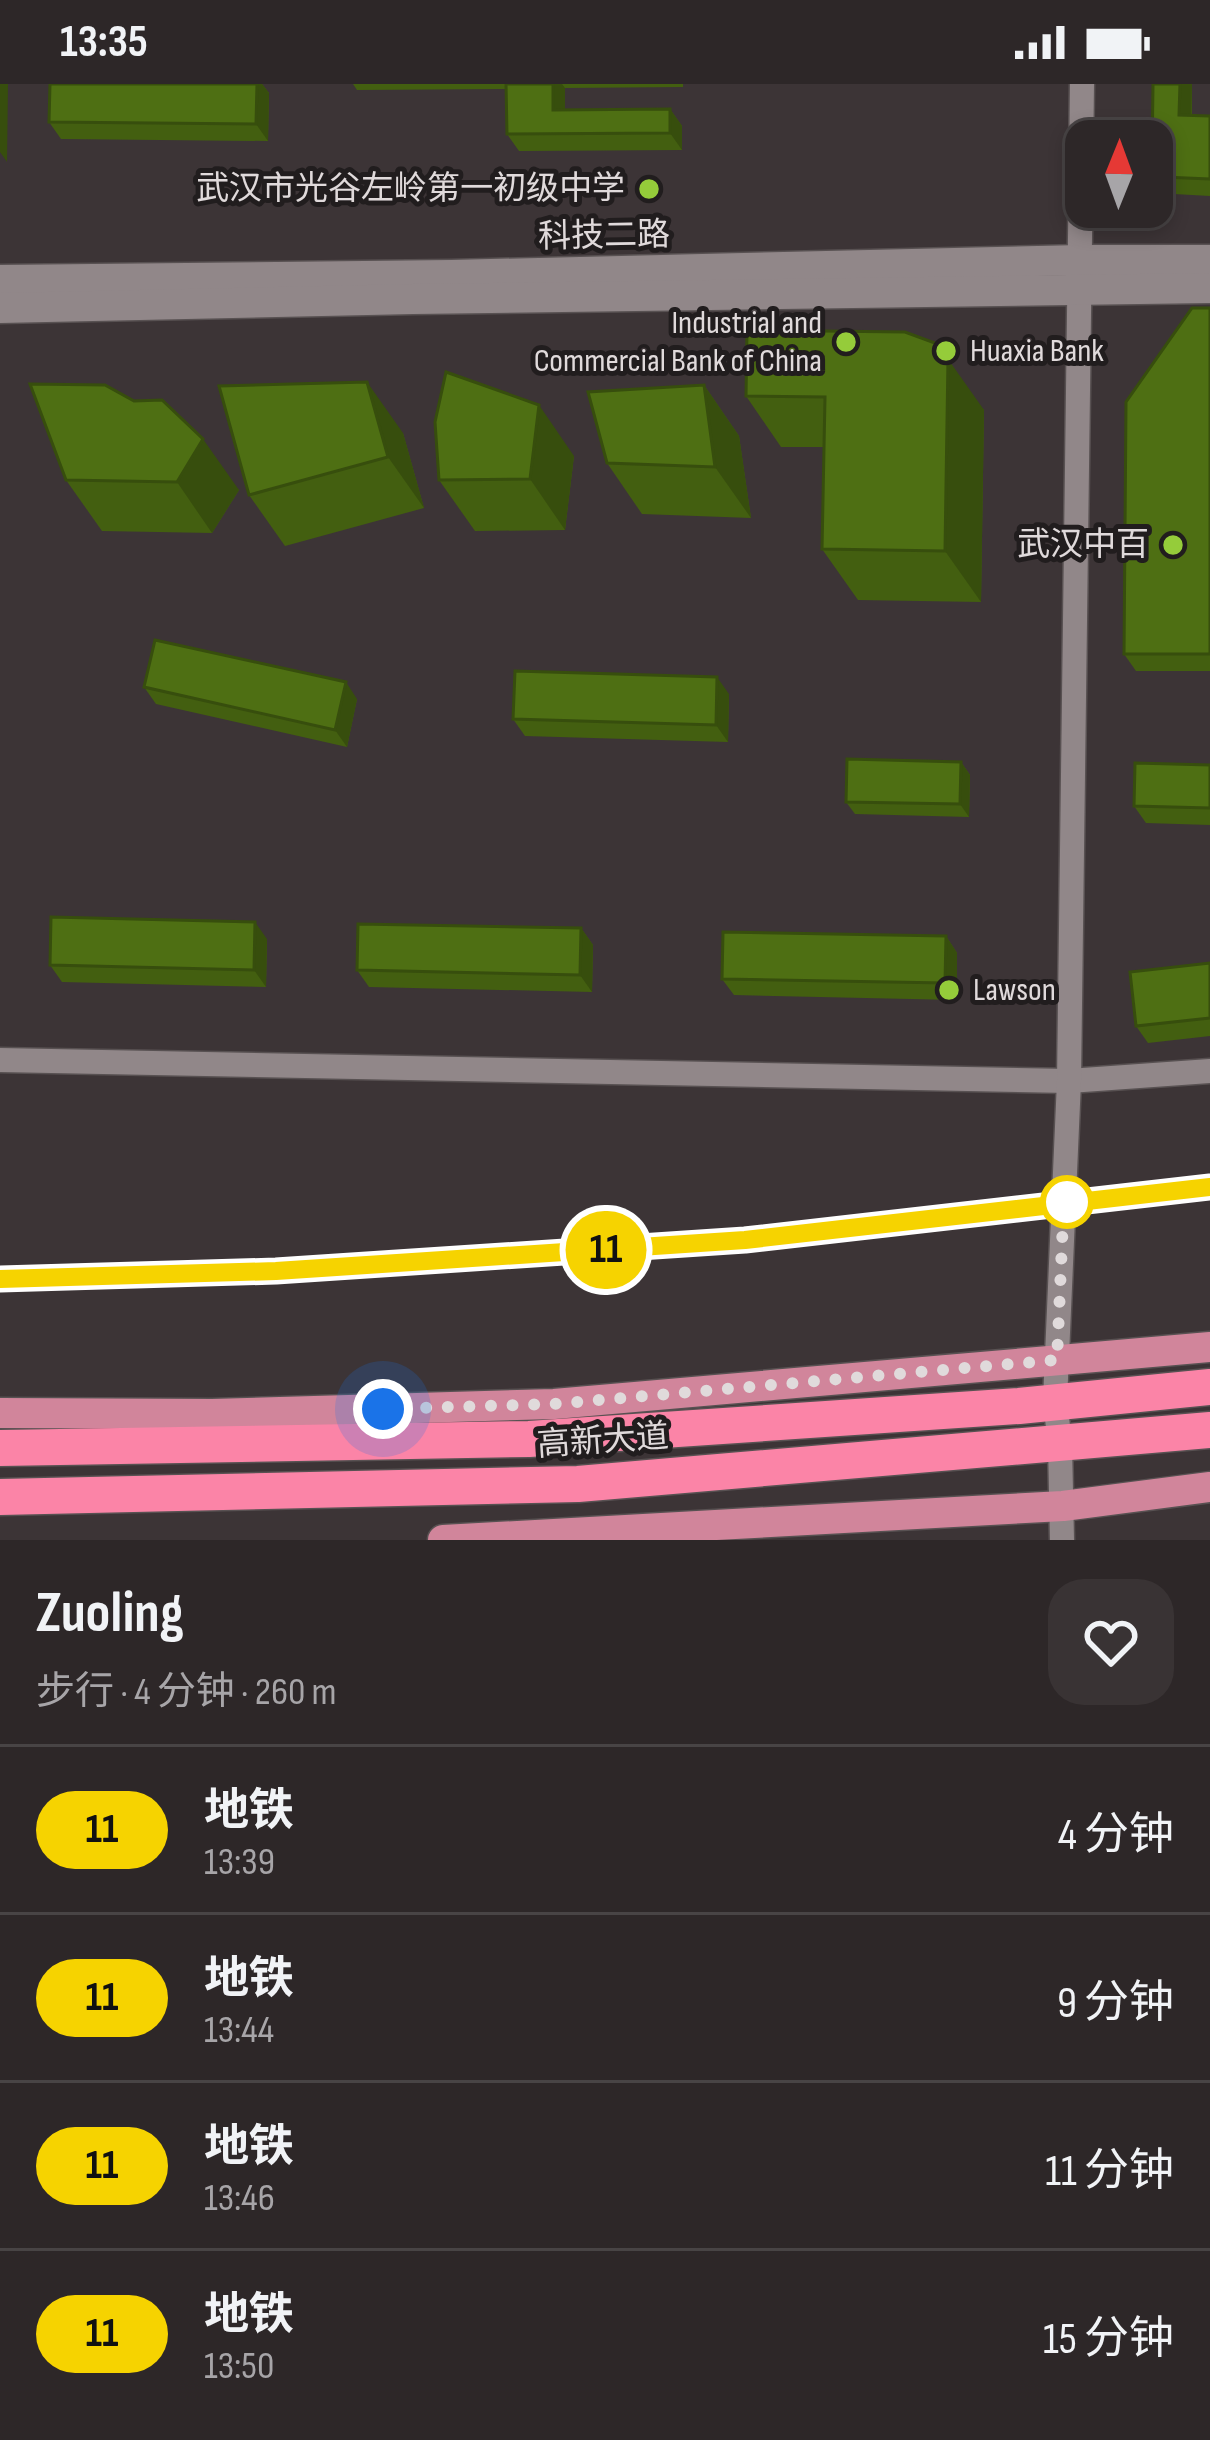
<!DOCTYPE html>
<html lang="zh">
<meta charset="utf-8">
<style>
body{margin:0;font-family:"Sofia Sans Condensed","Noto Sans SC",sans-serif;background:#393334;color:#f1f3f6;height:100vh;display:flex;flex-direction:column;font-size:45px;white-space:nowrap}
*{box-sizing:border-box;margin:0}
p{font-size:39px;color:#a7a5a8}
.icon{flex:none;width:66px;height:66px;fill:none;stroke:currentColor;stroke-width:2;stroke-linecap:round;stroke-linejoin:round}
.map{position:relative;height:1456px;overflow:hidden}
.details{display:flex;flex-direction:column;background:#2d2728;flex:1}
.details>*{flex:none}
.badge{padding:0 24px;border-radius:39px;font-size:42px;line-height:78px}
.needle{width:78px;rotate:1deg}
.controls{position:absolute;left:1065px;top:36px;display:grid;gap:24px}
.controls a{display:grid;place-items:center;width:108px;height:108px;border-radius:24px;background:#2d2728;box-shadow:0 6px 18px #0003,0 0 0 3px #484445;font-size:60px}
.you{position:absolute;width:60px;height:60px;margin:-30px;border:9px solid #fff;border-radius:50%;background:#1a73e8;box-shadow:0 0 0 18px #1a73e833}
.map>.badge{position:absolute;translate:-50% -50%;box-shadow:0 0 0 6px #fff}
.round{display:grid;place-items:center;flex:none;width:126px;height:126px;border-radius:36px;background:#393334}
.overview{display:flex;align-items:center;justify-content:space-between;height:204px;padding:0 36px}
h1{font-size:57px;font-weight:700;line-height:90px}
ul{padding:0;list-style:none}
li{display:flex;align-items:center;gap:36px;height:168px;padding:0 36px;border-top:3px solid #484445}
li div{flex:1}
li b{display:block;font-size:45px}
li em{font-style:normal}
li .badge{min-width:132px;font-weight:700;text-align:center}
.status{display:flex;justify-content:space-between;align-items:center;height:84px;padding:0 60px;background:#2d2728;direction:ltr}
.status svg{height:33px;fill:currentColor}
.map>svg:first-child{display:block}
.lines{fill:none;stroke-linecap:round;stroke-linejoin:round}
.street-casing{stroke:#585152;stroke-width:27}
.secondary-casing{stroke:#585152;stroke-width:33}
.primary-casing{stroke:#585152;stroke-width:33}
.highway-casing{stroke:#585152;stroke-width:39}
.street{stroke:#918789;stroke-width:24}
.secondary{stroke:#918789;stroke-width:30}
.primary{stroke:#d1859b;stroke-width:30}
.highway{stroke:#fb84a7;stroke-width:36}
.wall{fill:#435f10}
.shaded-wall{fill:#374e0d}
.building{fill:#4e6f13;stroke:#374e0d;stroke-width:3}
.line-casing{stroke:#fff;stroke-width:27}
.line{stroke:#f6d300;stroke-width:18}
.walk{stroke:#e0dadb;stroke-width:12;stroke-dasharray:0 21.6}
.poi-dot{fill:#95cc3a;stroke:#211d1e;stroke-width:4.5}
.stop-dot{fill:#fff;stroke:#f6d300;stroke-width:6}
.labels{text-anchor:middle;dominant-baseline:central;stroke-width:10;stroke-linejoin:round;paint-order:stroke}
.poi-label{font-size:33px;fill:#e0dadb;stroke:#211d1e;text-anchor:end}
.street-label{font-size:33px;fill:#e0dadb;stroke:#211d1e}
</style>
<div class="status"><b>13:35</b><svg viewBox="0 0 49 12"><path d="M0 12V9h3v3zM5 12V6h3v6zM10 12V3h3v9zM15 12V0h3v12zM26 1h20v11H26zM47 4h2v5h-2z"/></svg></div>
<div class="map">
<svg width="1210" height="1456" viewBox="0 0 1210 1456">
<rect width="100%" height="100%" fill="#3c3436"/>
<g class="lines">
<defs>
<g id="street">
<polyline points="0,976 1069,997 1210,987"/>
<polyline points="1062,1456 1060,1360 1055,1317 1069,997 1082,0"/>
</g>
<g id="secondary">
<polyline points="0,196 451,191 1081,176 1210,176"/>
<polyline points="0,224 413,215 1210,204"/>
</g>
<g id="primary">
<polyline points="0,1329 212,1330 554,1320 1210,1263"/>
<polyline points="443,1456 1063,1422 1210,1403"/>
</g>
<g id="highway">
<polyline points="0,1364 529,1355 1019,1322 1210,1303"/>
<polyline points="0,1413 578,1400 1210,1346"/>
</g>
</defs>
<!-- street casing -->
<use href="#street" class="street-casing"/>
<!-- secondary casing -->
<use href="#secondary" class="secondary-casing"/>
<!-- primary casing -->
<use href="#primary" class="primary-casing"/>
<!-- highway casing -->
<use href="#highway" class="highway-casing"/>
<!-- street -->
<use href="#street" class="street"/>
<!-- secondary -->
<use href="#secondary" class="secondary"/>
<!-- primary -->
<use href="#primary" class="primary"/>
<!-- highway -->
<use href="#highway" class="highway"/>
</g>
<!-- wall -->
<g class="wall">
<polygon points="50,0 262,0 269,9 268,57 61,55 49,38"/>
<polygon points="353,0 683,0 683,3 565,4 565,26 670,25 682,42 682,66 519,67 507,50 506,5 357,6"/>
<polygon points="1192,0 1192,32 1210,32 1210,112 1174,110 1163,93"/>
<polygon points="1210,224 1210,587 1136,587 1124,570"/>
<polygon points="905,248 984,326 981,518 858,516 822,465 824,363 781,363 746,312"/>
<polygon points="704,301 739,352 751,434 642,430 607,379"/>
<polygon points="134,317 239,406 212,449 102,447 66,396"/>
<polygon points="403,349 424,424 285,462 249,411"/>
<polygon points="574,372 565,446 475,447 439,396"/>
<polygon points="144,603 357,615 347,663 156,620"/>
<polygon points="729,610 728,658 525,652 513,635"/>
<polygon points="961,678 970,691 969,733 855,730 846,718"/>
<polygon points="1210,681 1210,741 1146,739 1134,722"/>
<polygon points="581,844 593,861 592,908 369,903 357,886"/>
<polygon points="946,852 957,869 957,916 734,911 722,895"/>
<polygon points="267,855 266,903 62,898 50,881"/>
<polygon points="1210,879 1210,952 1148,959 1136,942"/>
</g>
<!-- shaded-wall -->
<g class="shaded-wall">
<polygon points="0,0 8,0 7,78 0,68"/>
<polygon points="257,0 262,0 269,9 268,57 256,40"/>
<polygon points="553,0 562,0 565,4 565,43 553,26"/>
<polygon points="1180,0 1192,0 1191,48 1179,31"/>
<polygon points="670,25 682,42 682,66 670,49"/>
<polygon points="948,275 984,326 981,518 945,467"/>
<polygon points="367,298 403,349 424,424 388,373"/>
<polygon points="704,301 739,352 751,434 715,383"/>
<polygon points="539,321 574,372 565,446 530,395"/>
<polygon points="203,355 239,406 212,449 177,398"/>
<polygon points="717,593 729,610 728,658 716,641"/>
<polygon points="346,598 357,615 347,663 335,646"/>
<polygon points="961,678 970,691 969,733 960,720"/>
<polygon points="255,838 267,855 266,903 254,886"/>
<polygon points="581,844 593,861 592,908 580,891"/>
<polygon points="946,852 957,869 957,916 945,899"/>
</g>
<!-- building -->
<g class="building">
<polygon points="50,0 257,0 256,40 49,38"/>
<polygon points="506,0 553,0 553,26 670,25 670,49 507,50"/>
<polygon points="1153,0 1180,0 1179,31 1210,32 1210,95 1163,93 1152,72"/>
<polygon points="1192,224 1210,224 1210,570 1124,570 1126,318"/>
<polygon points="747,246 905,248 935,259 948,275 945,467 822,465 825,313 746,312"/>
<polygon points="446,288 539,321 530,395 439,396 435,338"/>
<polygon points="367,298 388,373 249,411 219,302"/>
<polygon points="30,300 105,301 134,317 162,316 203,355 177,398 66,396"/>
<polygon points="704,301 715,383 607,379 588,308"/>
<polygon points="155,556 346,598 335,646 144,603"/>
<polygon points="515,587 717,593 716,641 513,635"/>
<polygon points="847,675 961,678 960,720 846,718"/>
<polygon points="1135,679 1210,681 1210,724 1134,722"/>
<polygon points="51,833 255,838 254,886 50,881"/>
<polygon points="358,840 581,844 580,891 357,886"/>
<polygon points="723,848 946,852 945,899 722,895"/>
<polygon points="1210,879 1210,934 1136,942 1130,888"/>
</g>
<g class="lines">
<defs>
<polyline id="line" points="0,1195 276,1187 745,1156 1210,1103"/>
</defs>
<!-- line casing -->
<use href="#line" class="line-casing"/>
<!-- line -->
<use href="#line" class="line"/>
<!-- walk -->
<polyline class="walk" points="383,1325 554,1320 1057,1276 1063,1136 1067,1118"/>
</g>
<!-- markers -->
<g class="poi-dot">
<circle cx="649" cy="105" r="12"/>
<circle cx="846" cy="258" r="12"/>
<circle cx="946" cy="267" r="12"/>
<circle cx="1173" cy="461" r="12"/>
<circle cx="949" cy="906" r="12"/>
</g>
<circle class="stop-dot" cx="1067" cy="1118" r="24"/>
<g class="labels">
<!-- poi labels -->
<g class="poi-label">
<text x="625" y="105">武汉市光谷左岭第一初级中学</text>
<text x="822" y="239">Industrial and<tspan x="822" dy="38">Commercial Bank of China</tspan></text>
<text x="970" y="267" text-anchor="start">Huaxia Bank</text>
<text x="1149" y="461">武汉中百</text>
<text x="973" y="906" text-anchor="start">Lawson</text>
</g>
<!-- street labels -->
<g class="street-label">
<text transform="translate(604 152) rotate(-1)">科技二路</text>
<text transform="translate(603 1357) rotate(-4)">高新大道</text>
</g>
</g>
</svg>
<div class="controls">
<a><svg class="needle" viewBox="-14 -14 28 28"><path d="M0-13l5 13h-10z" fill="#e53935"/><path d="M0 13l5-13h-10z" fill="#a7a5a8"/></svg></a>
</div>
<div class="you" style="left:383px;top:1325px"></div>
<b class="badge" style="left:606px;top:1166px;background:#f6d300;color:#111">11</b>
</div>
<section class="details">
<div class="overview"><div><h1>Zuoling</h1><p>步行 · 4 分钟 · 260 m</p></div><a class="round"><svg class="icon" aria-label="heart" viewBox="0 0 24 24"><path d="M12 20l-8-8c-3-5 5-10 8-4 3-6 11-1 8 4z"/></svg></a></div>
<ul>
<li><span class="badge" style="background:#f6d300;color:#111">11</span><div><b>地铁</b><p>13:39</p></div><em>4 分钟</em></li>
<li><span class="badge" style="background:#f6d300;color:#111">11</span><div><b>地铁</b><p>13:44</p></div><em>9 分钟</em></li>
<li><span class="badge" style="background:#f6d300;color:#111">11</span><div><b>地铁</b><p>13:46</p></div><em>11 分钟</em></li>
<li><span class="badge" style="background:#f6d300;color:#111">11</span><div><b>地铁</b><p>13:50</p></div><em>15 分钟</em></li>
</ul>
</section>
